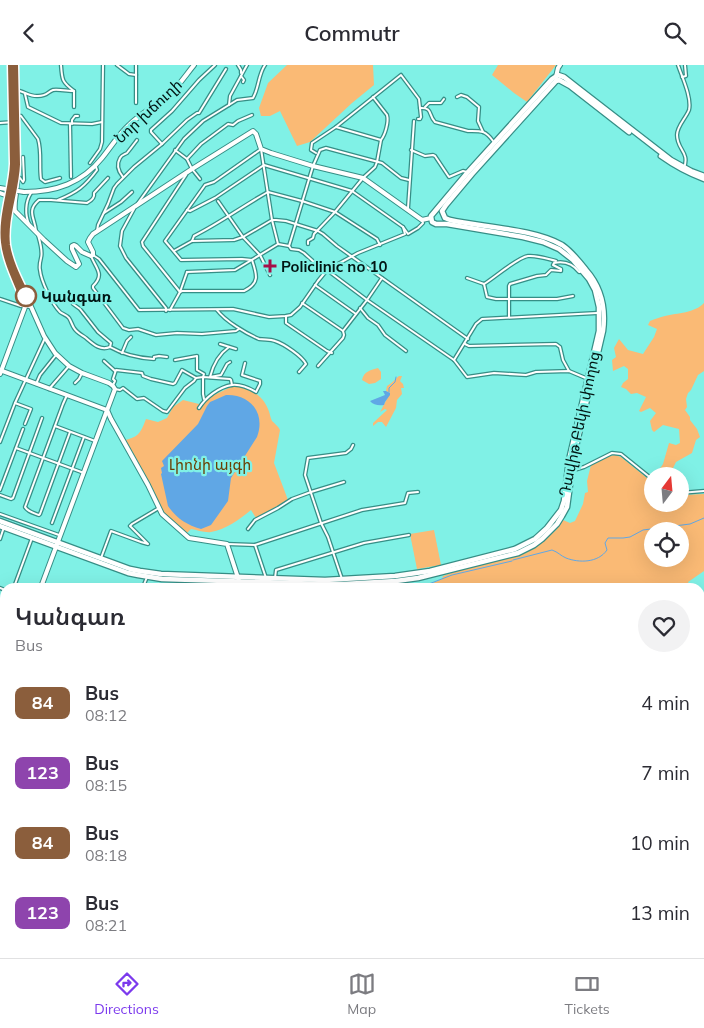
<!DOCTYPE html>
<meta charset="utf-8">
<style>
body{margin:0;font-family:Mulish,"Noto Sans Armenian",sans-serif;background:#f2f2f3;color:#2b2b33;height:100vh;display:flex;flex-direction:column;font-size:19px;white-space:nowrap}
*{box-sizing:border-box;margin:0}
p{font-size:16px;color:#7c7c81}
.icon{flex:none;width:28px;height:28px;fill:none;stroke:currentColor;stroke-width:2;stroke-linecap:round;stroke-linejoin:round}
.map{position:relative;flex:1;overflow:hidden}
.side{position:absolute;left:0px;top:518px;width:705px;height:376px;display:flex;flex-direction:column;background:#fff;border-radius:15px 15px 0 0;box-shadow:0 5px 20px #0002}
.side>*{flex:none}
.badge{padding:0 10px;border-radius:8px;font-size:18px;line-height:32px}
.needle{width:32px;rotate:16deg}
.fabs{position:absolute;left:644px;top:402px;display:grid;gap:10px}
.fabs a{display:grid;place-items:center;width:45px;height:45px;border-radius:50%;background:#fff;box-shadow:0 5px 20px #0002;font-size:25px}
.map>.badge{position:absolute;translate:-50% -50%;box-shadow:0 0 0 2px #fff}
.round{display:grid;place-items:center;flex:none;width:52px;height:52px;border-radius:26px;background:#f2f2f3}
.summary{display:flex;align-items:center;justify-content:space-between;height:85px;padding:0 15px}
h1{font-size:24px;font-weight:600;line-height:38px}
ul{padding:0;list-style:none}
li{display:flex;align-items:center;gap:15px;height:70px;padding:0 15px}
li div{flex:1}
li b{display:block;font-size:19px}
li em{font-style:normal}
li .badge{min-width:55px;font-weight:700;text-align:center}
header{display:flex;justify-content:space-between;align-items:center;height:65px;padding:0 15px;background:#fff;font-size:22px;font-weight:600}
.tab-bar{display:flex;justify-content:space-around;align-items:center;height:70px;border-top:1px solid #e1e1e2;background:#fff;font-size:14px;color:#7c7c81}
.tab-bar a{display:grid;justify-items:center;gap:2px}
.tab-bar .current{color:#7c3aed}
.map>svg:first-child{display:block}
.green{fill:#faba75;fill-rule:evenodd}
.water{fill:#60a7e5}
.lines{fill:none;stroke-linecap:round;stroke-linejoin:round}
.stream{stroke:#60a7e5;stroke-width:1}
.river{stroke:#60a7e5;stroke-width:4}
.street-casing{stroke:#368e86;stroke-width:4.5}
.secondary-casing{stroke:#368e86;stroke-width:6}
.primary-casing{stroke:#368e86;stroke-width:7}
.street{stroke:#fff;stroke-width:2}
.secondary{stroke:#fff;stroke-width:4}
.primary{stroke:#fff;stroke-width:4.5}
.secondary-bridge-casing{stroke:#368e86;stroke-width:6;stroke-linecap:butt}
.secondary-bridge{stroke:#fff;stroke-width:4}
.line-casing{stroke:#fff;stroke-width:11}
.line{stroke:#8b5e3c;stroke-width:8}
.poi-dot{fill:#a50f49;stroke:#80f1e6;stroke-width:2}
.stop-dot{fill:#fff;stroke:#8b5e3c;stroke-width:2.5}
.labels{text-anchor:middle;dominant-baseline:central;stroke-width:4.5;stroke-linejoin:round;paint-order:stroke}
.street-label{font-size:15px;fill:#001513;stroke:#80f1e6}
.poi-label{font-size:15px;font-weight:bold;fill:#001513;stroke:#80f1e6;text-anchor:start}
.stop-label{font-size:15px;font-weight:bold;fill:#001513;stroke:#80f1e6;text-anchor:start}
.park-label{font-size:15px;fill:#693f03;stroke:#80f1e6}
</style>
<header><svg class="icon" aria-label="back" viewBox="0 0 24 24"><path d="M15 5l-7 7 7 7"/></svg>Commutr<svg class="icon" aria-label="search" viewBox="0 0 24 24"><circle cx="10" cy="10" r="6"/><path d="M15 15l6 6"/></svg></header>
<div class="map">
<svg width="704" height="893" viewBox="0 0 704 893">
<rect width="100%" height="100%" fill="#80f1e6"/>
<!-- green -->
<g class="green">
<polygon points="287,0 373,0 374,20 352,38 310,77 297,81 280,46 270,51 261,51 259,43 268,18"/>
<polygon points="498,0 556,0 527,37 514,28 492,10"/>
<path d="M704,238v68l-6,4 -7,15 -3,3 -2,6 1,8 -2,3 5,7v3l7,9 3,8 -4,3 -4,13 -16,9 -7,14h-10l-2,-3 6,-9 6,-21 7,2 4,-2 -1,-14 -16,-4 -9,7 -2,-2 -2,-9 6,-8 -6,-5 -9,4 -2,-1 7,-14 -9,-4 -6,1 -5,-5 -5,-2 2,-4 5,-4v-10l-4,-3 -11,5 -1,-11 4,-3 -2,-9 5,-9 9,11 15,4 11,-17 3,-8 -9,-4 2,-4c5,-2 10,-4 15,-5 12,-3 30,-3 39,-13z"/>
<path d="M378,303l3,4v7l-6,4 -6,1 -7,-4c2,-9 9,-10 16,-12z"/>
<path d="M399,311h3l-2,5 3,3 1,4h-3l1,6 -5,6 -1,8 -10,19 -4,-5h-4l-5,4v-3l14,-13 -2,-1 -5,3 10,-19 -4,-2 1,-5c5,-3 7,-6 12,-10z"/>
<path d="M233,321c15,1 29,8 35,23 2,4 2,8 4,12 3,3 6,5 8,9l-6,33 14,37 -32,18 -5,-8c-11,9 -26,20 -40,22 -6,1 -14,-2 -20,-3l-4,4 -24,-20 -38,-73c14,-3 16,-8 21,-21l12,3 9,-4 6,-11 10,-7 16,4 15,-9z"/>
<path d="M615,390l6,2 31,25v22h28v-9l24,-1v77l-16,11 3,5h-267l18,-8 1,-3 32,-11 51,-12 17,-12 13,-11 7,-10 7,3 5,-2 8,-17 2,-11 3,-1 -1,-11 4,-16 18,-9zM652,466h28v28h-28z"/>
<polygon points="434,465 441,500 417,504 410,469"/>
</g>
<!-- water -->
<g class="water">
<path d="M383,326h3l4,2v2l-5,7 -1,3c-5,1 -11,0 -14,-4l15,-6z"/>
<path d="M226,330c24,-1 40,18 31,42l-26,41 -3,23 -17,24 -10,4c-14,-4 -25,-11 -33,-23l-7,-32 1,-1 -1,-5 3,-2 -2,-5 36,-37 9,-18 3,-4 7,-3z"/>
</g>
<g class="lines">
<!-- stream -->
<g class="stream">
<polyline points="389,327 389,323 395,317 396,312"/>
<path d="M513,495l39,-10c6,2 9,6 14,8 13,5 32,5 41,-8l-2,-7 3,-5h15l7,-1 13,-7 47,-6 14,-6"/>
<polyline points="421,522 452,510 512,496"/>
</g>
<!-- river -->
<g class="river">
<polyline points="167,522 168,522"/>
<polyline points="700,840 704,839"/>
</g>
<defs>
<g id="street">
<path d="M61,0c1,15 1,17 13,26v16"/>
<polyline points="117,0 129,9 136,10"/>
<polyline points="238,0 241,5 241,8"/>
<path d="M678,0c4,12 14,33 11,45 -3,8 -12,16 -12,25 0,15 13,17 7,33"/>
<polyline points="241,11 244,15 243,17"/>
<polyline points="682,12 686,11 685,0"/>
<path d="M15,25c9,1 15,7 23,6 10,0 9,-4 15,-6 4,-1 16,1 21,1"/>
<polyline points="25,29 28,42 61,58 92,59 102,57"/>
<polyline points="457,32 461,30 467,32 479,42 478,56 483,67"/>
<polyline points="136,38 136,0"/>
<polyline points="229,40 230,31 247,0"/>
<polyline points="425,42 429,38 441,38 444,34"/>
<path d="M420,43c13,-1 8,7 15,14l33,9c13,0 17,-1 25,10"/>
<path d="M16,50l5,1 17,23c4,13 1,27 3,40l4,3 15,-4"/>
<polyline points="0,58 14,57"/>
<polyline points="70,59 71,112"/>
<polyline points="72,59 72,55 75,51 78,51"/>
<polyline points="336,62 381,75"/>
<polyline points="162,79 151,67 151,65 172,46 199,15 215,0"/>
<polyline points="175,85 187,94 192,104 200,114"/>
<polyline points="411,85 425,91 433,90 435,91 449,112 463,106 467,107"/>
<polyline points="316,88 311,85 312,78 336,62 401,10 419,34 421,52 420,54 418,54"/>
<polyline points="187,94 201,79 228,59 233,60 238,56 252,50"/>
<polyline points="90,98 100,84 102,77 103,0"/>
<path d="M186,110l-44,67 1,4 37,46 2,-1h62c16,-8 13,-16 8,-31l-10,-1 -61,1 -16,-19 40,-56 9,-3 47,-33 11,71 6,24"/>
<polyline points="16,112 20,113 23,117 24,115 23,92"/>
<path d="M123,112c-5,-6 -7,-12 -3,-19 2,-4 4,-3 7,-5 3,-4 8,-10 10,-13"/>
<path d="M58,135c20,-8 27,-14 39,-30l-1,-3"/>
<polyline points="218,136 243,172 260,190 270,210"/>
<path d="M138,138l46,-64 19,-18 34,-21 16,-2c6,-10 5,-23 12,-33"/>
<polyline points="408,143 414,56"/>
<polyline points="134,144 122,166 120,181 126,193 166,243 166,246"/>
<polyline points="187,145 190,146 215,133 264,100 352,126 403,162 408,169 418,163 423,158 422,155"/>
<polyline points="104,148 121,137 132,127"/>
<path d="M29,159c-4,-9 -4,-22 2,-31"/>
<path d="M36,166c-1,-13 -10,-20 3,-31h12l36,3c4,-2 8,-5 7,-10l14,-15"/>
<polyline points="97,166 98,160 108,139 114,123 117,119 134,102 162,79 187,55 197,48 199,48 226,4"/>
<path d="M38,170c2,7 5,16 3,23 -1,4 -2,8 -1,12 1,11 12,34 20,42 2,2 7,3 9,6 2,3 3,7 5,10 3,5 8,7 12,10 7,6 14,13 24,9 14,8 28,11 44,12v-2l5,-1 8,1"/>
<polyline points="192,176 234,175 243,172 272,155 276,155 286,156 318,166 323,169 337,181 468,274"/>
<polyline points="278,179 289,181 291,184 299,185 304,188 325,207"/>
<path d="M308,179v-3l5,-3 1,-4 21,-22 28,-34 12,-11 2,-5 4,-22c4,-5 8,-18 6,-25l-14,-18"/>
<polyline points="289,181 313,101 320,85 326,83 382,98 401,113 409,115"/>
<path d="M174,186l18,-10 2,-5c26,-13 49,-30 74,-44l34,9 33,11 42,27 3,6"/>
<polyline points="93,190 99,194 139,245 233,244 269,252 286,251 291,250 300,242 318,216 327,205 358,188 405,169 403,162"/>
<path d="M91,191c5,13 14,18 2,30v2l30,40 6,2 9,-1 18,6 21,-2 25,1 34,-3 3,-2"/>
<polyline points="327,205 367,235 454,295 467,312 494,308 526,310 536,307 569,306 588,314"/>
<polyline points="187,207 235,205 278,179"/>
<polyline points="467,213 484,219"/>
<polyline points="484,219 487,232 496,234 557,234 573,231"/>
<path d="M484,219c10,-6 34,-27 44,-28 9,-1 20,3 28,5"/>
<polyline points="315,220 356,249"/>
<polyline points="0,234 21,241 31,242"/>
<polyline points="302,238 343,266"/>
<polyline points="73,239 80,244 98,267 111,278 110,282"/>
<polyline points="360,243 368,253 378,260 385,270 406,286"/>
<polyline points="170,245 180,227 187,207"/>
<path d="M217,245c8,11 30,24 42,29 6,1 11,0 16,2 9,3 27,15 31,23l-7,8"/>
<polyline points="286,251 286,258 327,286 332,288"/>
<path d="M509,252v-31l1,-2 27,-8 9,-1 5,-5 10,1v-2l-8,-4 1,-2c10,-2 19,1 25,9h1"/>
<polyline points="220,279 236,284"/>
<polyline points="465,279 469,281 556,279 560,282 563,295 569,306"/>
<path d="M229,282c-10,7 -16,18 -19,30l11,-2 6,-11 3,-2"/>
<polyline points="122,288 127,276 131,272"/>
<polyline points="175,295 197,291 197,305 204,309 203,312 196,313"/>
<polyline points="454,295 476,259 482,254 597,248"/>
<polyline points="104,296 115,306"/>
<polyline points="318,301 343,273 344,270 343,266 367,235 382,213"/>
<polyline points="75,318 79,314 82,308"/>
<polyline points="36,319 40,310 56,290"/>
<polyline points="113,320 115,316 113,314 116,305 142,308 143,311 151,314 173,319 175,318 182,305 196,313"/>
<polyline points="49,324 69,301"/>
<polyline points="115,324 120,325 123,323 137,334 144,333 163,346 167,347 185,323 194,316 196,313"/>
<path d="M67,330l-4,9 -38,103c3,5 9,6 14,8l1,-1 30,-82"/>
<polyline points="204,334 203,329 203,312 230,314 231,315 232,320"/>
<polyline points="15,338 31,344 25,359"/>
<path d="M199,343c7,-11 20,-21 33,-23 8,-1 17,3 24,7l4,-8v-3l-18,-6 3,-12"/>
<polyline points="55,361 95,376"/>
<polyline points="0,377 15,338 45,273"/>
<polyline points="16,383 84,408"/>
<polyline points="574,405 584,402 612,388 621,389 652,414"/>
<polyline points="0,425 23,364"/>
<polyline points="680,428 704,426"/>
<polyline points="0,430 11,434 13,433 42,353"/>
<polyline points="0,449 59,470"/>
<polyline points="52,458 84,372"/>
<polyline points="248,464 255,455 278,443 292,434 311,427 344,417"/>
<polyline points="0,474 4,462"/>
<polyline points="227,479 255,480 362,445 405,438 408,428 418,427"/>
<polyline points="255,480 266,513"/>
<polyline points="101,493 111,466 141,477 148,479 130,461 132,459 159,443"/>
<polyline points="275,513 276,505 364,478 409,470"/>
<polyline points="342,514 328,472 321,458 305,410 308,393 346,388 351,384 353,380"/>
<polyline points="268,518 269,522"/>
<polyline points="14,522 32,473"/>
<polyline points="143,522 147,512"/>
<polyline points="0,523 5,525"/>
<polyline points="0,562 5,548"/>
<polyline points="0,582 5,584"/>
<polyline points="700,605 704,603"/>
<polyline points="0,731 5,718"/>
<polyline points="0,813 5,806"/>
<polyline points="0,871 5,875"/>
<polyline points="151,889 163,893"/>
<polyline points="540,889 541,889"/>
<polyline points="13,893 17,889"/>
<polyline points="42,893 44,889"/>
<polyline points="71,893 72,889"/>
<polyline points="99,893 105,889"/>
<polyline points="139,893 140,889"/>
<polyline points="166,893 168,889"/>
<polyline points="195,893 196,889"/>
<polyline points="244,893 246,889"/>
</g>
<g id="secondary">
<path d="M14,0l2,99c-1,22 -9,43 -10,64 -1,10 1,19 3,29l35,79 11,17 14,13 13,7 27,10 4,3 2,3 -74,198"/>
<polyline points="556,12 558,3 560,0"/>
<path d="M16,113c3,11 -3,22 -1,33l29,29 23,21 9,6 3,-3 -7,-15v-3l2,-1 2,1 6,6 9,4 2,-1v-3l-5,-10 2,-4 3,-4 99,-65 61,-38 3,3 5,15 10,4 42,13 50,12 59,42 9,-2"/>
<polyline points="0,123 6,124"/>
<path d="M24,127c32,0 58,-9 78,-34 9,-11 16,-23 27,-33 11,-11 25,-18 37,-28 11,-8 19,-21 28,-32"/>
<polyline points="0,128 8,131 8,135"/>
<polyline points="0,305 107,345"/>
<polyline points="0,309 25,242 25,239 27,234"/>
<polyline points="107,345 111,354 148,420 162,449 189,473 227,479 241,522"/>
<polyline points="0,633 5,619"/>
<polyline points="0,689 5,691"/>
<polyline points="700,878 704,878"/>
<polyline points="222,893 225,889"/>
</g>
<g id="primary">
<path d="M661,91c14,10 27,17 43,23"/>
<polyline points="0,456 130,504 140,506 161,509 325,515 395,511 430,506 515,484 535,474 547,463 561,445 564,436 569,395 599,266 599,242 595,225 589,214 573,195 559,184 543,177 523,172 447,159 436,159 432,157 431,151 468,107 552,14 558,10 564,12 578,23 671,95 691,106 704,111"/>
<path d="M0,461l128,47 10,2 24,4 163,5h19l52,-3 22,-3 100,-25 16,-8 8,-6 15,-15 5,-8 5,-9 7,-52 29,-124c3,-23 -2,-44 -17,-61 -7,-9 -15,-19 -24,-25 -27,-16 -80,-18 -112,-25l-5,-2 -3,-7 4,-6 26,-31 84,-93 3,-1 11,6 59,46"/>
<polyline points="0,758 5,759"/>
<polyline points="0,763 5,765"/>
<polyline points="279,889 283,893"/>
</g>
</defs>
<!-- street casing -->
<use href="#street" class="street-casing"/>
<!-- secondary casing -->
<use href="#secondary" class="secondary-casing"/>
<!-- primary casing -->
<use href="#primary" class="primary-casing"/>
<!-- street -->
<use href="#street" class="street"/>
<!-- secondary -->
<use href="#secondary" class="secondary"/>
<!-- primary -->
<use href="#primary" class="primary"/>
<defs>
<polyline id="secondary-bridge" points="6,124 24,127"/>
</defs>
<!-- secondary-bridge casing -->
<use href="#secondary-bridge" class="secondary-bridge-casing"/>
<!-- secondary-bridge -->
<use href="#secondary-bridge" class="secondary-bridge"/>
</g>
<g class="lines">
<defs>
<path id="line" d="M12,0l2,99c-1,26 -12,52 -9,78 2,19 12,38 19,56l3,1c-8,-17 -18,-35 -21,-54 -3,-27 9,-54 10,-81l-2,-99"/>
</defs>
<!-- line casing -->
<use href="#line" class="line-casing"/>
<!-- line -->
<use href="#line" class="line"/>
</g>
<!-- markers -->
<path class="poi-dot" d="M267.5 193.5h5v5h5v5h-5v5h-5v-5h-5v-5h5z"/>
<circle class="stop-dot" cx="26" cy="231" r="10"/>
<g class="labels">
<!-- street labels -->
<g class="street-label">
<text transform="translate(148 46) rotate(-43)">Նոր խճուղի</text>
<text transform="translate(579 359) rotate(-78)">Դավիթ Բեկի փողոց</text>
</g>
<!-- poi labels -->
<g class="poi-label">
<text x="281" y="201">Policlinic no 10</text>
</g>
<!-- stop labels -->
<g class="stop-label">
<text x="41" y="231">Կանգառ</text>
</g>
<!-- park labels -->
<g class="park-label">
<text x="210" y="399">Լիոնի այգի</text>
</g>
</g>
</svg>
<div class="fabs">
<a><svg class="needle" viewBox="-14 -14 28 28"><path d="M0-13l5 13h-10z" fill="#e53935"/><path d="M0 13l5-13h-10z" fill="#7c7c81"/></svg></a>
<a><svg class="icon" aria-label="locate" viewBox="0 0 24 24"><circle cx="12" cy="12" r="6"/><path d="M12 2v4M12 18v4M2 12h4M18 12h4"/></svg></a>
</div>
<section class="side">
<div class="summary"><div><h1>Կանգառ</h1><p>Bus</p></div><a class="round"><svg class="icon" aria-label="heart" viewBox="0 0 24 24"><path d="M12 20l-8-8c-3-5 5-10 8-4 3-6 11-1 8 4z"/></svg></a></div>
<ul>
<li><span class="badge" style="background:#8b5e3c;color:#fff">84</span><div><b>Bus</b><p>08:12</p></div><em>4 min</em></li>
<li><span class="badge" style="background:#8e44ad;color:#fff">123</span><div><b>Bus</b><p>08:15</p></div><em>7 min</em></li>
<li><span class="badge" style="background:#8b5e3c;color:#fff">84</span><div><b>Bus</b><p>08:18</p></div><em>10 min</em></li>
<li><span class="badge" style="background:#8e44ad;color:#fff">123</span><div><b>Bus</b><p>08:21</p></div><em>13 min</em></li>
</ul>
</section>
</div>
<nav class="tab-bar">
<a class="current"><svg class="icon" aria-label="directions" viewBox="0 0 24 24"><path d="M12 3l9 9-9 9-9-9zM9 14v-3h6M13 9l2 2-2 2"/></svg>Directions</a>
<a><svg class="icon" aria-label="map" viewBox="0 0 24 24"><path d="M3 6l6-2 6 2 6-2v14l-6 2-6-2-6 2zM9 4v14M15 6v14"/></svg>Map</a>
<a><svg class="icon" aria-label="tickets" viewBox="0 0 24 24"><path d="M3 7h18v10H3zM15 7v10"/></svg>Tickets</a>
</nav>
